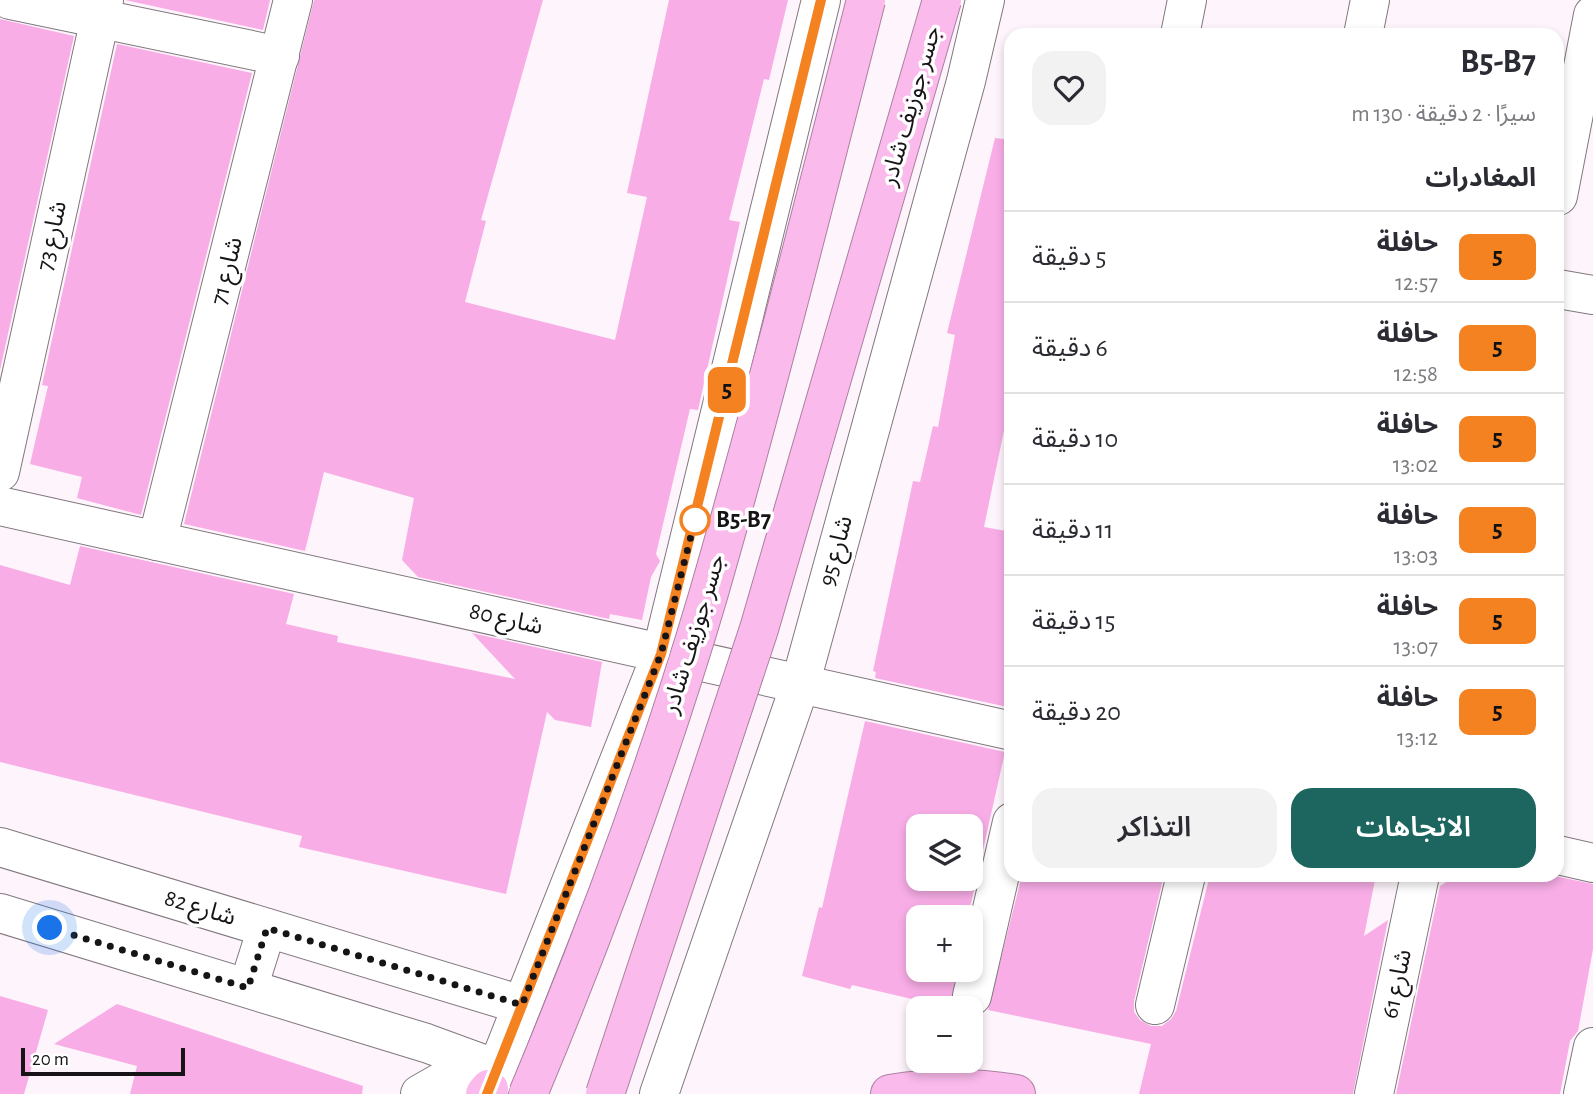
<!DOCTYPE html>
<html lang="ar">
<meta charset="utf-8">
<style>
body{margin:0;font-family:"Alegreya Sans","Noto Sans Arabic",sans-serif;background:#f2f2f3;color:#2b2b33;direction:rtl;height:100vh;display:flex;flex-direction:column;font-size:26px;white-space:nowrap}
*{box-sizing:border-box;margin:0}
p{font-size:23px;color:#7c7c81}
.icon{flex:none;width:38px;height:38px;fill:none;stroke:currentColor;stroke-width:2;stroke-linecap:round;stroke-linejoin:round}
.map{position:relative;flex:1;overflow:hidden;direction:ltr}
.details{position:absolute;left:1004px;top:28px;width:560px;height:854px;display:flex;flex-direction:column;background:#fff;border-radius:21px;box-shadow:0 4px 10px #0003;direction:rtl}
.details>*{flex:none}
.badge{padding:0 14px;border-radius:10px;font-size:24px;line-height:46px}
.fabs{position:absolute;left:906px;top:814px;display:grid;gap:14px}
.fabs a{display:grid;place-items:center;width:77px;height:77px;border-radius:14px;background:#fff;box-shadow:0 4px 10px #0003;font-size:35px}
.scale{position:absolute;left:21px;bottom:18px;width:164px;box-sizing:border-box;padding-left:7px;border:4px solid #171417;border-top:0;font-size:19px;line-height:24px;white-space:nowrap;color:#171417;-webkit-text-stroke:5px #fff;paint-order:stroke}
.you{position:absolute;width:35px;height:35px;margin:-18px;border:5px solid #fff;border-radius:50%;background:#1a73e8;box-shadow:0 0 0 10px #1a73e833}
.map>.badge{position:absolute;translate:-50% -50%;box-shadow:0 0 0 4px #fff}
h2{padding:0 28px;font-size:26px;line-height:63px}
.round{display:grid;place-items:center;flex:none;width:74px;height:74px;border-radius:21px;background:#f2f2f3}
.summary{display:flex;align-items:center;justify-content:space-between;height:119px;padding:0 28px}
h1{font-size:33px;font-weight:600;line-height:52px}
.primary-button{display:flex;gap:14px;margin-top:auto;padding:14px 28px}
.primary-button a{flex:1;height:80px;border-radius:21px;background:#1c665f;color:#fff;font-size:28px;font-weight:600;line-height:80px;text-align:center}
.primary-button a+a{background:#f2f2f3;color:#2b2b33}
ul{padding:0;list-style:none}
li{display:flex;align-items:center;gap:21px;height:91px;padding:0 28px;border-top:2px solid #e1e1e2}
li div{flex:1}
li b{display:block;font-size:26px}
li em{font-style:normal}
li .badge{min-width:77px;font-weight:700;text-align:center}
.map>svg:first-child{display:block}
.building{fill:#f8ade6;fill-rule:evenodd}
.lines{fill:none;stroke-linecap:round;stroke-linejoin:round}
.street-casing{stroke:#81787e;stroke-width:40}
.secondary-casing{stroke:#81787e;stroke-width:40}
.highway-casing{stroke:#ab80a1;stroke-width:40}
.street{stroke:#fff;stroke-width:38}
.secondary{stroke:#fff;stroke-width:38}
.highway{stroke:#fbbaec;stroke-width:38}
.highway-bridge-casing{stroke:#ab80a1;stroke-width:40;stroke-linecap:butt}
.highway-bridge{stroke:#fbbaec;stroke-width:38}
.line-casing{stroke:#fff;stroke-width:16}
.line{stroke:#f58220;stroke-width:10}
.walk{stroke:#171417;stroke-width:7;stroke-dasharray:0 12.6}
.stop-dot{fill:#fff;stroke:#f58220;stroke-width:3.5}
.labels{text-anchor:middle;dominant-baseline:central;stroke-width:7;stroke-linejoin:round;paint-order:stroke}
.street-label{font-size:24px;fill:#171417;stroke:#fff}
.stop-label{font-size:24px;font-weight:bold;fill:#171417;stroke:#fff;text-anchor:start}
</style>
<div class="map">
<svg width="1593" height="1094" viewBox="0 0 1593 1094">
<rect width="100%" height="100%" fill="#fef4fb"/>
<!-- building -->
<g class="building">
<polygon points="125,0 270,0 263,30"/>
<polygon points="314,0 543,0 481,220 486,221 465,302 615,340 647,197 627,193 669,0 788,0 769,80 764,79 729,220 740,222 698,410 690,409 656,554 660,561 651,577 642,620 610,614 609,619 418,577 402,560 414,498 324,472 305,551 184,524"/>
<polygon points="0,19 74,36 0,370"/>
<polygon points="117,44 252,73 141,515 77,498 82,477 30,464 48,386 42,385"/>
<polygon points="995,138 1012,140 1012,392 984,527 1012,532 1012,708 875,678 876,672 873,671 913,481 920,482 933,426 938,427 955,335 947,333"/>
<polygon points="80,546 294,594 286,624 338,636 337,642 515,679 472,633 602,662 591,727 555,720 547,712 506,894 299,847 302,836 0,762 0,565 70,585"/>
<path d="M865,721l140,31 -37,165h-49v53h37l-4,33 -22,-4 -1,4 -77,-18 -2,4 -48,-13 17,-69 3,1zM919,826h52v52h-52z"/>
<polygon points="1022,875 1143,875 1163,879 1134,1001 1134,1012 1140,1020 1151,1026 1162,1026 1171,1019 1176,1011 1210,875 1376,875 1364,936 1388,920 1353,1094 1139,1094 1151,1044 988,1010"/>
<polygon points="1457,875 1550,875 1593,884 1593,949 1578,1031 1570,1041 1560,1094 1396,1094 1440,886"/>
<polygon points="0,996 48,1010 24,1094 0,1094"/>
<polygon points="117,1004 363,1086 362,1094 130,1094 137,1066 54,1044"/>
</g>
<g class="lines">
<defs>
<g id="street">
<polyline points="10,0 280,56"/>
<polyline points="1180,35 1187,0"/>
<polyline points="1363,35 1370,0"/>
<polyline points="1558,289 1593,295"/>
<polyline points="0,472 104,0"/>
<polyline points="0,506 1012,731"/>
<polyline points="157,541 293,0"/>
<polyline points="1558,855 1593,863"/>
<polyline points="972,996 1012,822"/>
<polyline points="1155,1005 1186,875"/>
<polyline points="420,1094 448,1078 497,1069"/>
<polyline points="1583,1094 1593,1047"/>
</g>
<g id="secondary">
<polyline points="1558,196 1593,15"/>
<polyline points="0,847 522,1005"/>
<polyline points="0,913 426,1043 497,1069"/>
<polyline points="248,988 267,928"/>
<polyline points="487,1094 661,655 821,0"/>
<polyline points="659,1094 800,685 966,81 985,0"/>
<polyline points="1374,1094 1420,875"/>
</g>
<g id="highway">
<polyline points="485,1094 489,1089"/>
<path d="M890,1094c43,-7 83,-7 126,0"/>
</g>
</defs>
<!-- street casing -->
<use href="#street" class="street-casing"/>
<!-- secondary casing -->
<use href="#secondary" class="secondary-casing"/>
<!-- highway casing -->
<use href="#highway" class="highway-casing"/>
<!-- street -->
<use href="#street" class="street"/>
<!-- secondary -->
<use href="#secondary" class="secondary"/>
<!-- highway -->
<use href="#highway" class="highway"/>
<defs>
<g id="highway-bridge">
<path d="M528,1094c68,-162 130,-329 180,-498 57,-197 107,-397 158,-596"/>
<polyline points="605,1094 759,629 942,0"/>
</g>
</defs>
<!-- highway-bridge casing -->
<use href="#highway-bridge" class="highway-bridge-casing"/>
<!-- highway-bridge -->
<use href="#highway-bridge" class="highway-bridge"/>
</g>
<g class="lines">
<defs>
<polyline id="line" points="487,1094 661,654 821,0"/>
</defs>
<!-- line casing -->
<use href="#line" class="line-casing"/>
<!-- line -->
<use href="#line" class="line"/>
<!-- walk -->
<polyline class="walk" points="50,928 248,988 267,928 522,1005 661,654 695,520"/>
</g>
<!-- markers -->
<circle class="stop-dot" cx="695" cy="520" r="14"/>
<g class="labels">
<!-- street labels -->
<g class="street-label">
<text transform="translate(911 106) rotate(-74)">جسر جوزيف شادر</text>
<text transform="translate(52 236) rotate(-78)">شارع 73</text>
<text transform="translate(227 271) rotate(-76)">شارع 71</text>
<text transform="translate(836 551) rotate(-75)">شارع 95</text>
<text transform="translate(506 619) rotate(13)">شارع 80</text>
<text transform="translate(694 634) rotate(-73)">جسر جوزيف شادر</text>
<text transform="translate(200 908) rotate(17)">شارع 82</text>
<text transform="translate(1397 984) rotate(-78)">شارع 61</text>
</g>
<!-- stop labels -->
<g class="stop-label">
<text x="716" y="520">B5-B7</text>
</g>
</g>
</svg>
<div class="fabs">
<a><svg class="icon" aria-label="layers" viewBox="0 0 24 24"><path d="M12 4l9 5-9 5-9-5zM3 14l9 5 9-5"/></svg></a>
<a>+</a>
<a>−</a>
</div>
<div class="scale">20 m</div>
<div class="you" style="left:50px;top:928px"></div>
<b class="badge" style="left:727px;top:390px;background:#f58220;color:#111">5</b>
<section class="details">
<div class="summary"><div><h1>B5-B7</h1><p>سيرًا · 2 دقيقة · 130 m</p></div><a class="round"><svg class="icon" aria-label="heart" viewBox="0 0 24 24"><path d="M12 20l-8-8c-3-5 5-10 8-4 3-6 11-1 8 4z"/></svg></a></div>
<h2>المغادرات</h2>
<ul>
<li><span class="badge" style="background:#f58220;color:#111">5</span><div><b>حافلة</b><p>12:57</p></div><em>5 دقيقة</em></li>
<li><span class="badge" style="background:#f58220;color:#111">5</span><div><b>حافلة</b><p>12:58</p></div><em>6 دقيقة</em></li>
<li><span class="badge" style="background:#f58220;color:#111">5</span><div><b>حافلة</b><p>13:02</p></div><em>10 دقيقة</em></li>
<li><span class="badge" style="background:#f58220;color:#111">5</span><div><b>حافلة</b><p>13:03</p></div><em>11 دقيقة</em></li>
<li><span class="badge" style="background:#f58220;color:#111">5</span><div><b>حافلة</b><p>13:07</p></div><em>15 دقيقة</em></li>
<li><span class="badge" style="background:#f58220;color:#111">5</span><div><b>حافلة</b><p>13:12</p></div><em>20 دقيقة</em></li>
</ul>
<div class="primary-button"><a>الاتجاهات</a><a>التذاكر</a></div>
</section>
</div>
